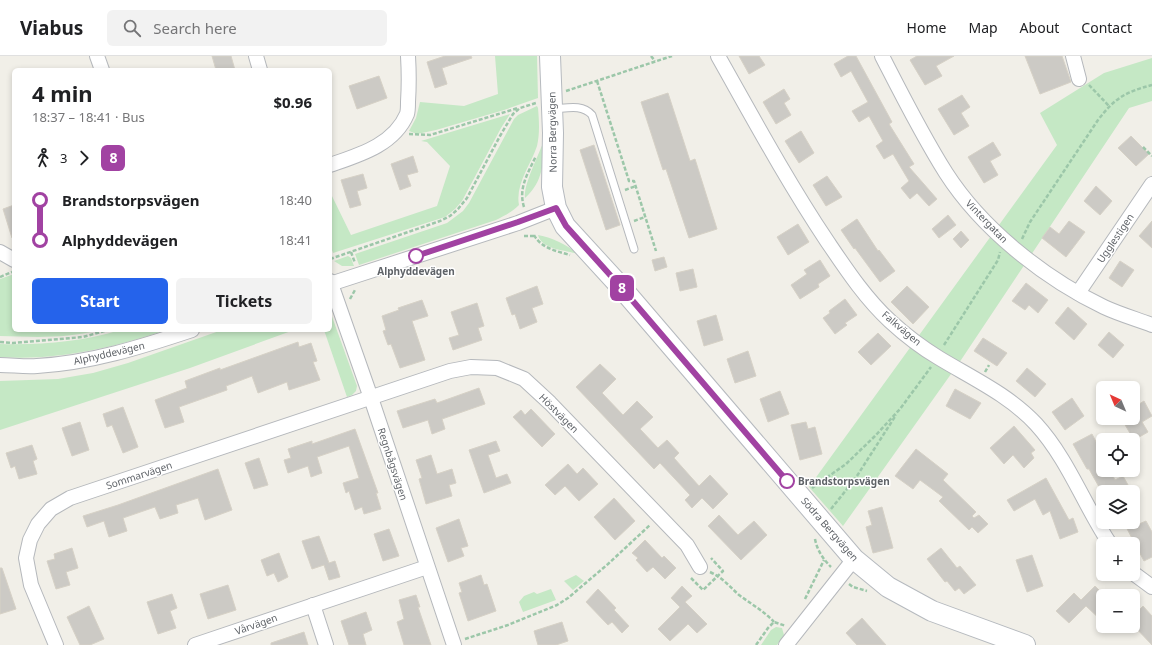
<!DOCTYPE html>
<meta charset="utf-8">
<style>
body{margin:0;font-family:"Noto Sans",sans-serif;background:#f2f2f2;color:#202124;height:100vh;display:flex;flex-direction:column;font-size:15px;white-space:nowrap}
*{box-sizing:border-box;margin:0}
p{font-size:13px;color:#757577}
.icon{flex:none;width:22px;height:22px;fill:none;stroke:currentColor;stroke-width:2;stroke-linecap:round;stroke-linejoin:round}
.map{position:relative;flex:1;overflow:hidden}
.panel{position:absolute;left:12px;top:12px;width:320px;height:264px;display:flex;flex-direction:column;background:#fff;border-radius:6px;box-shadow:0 2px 6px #0003}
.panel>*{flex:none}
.badge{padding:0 8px;border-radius:6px;font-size:14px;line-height:26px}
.needle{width:26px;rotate:316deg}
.buttons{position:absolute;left:1096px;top:325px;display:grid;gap:8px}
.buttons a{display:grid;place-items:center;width:44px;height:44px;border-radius:6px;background:#fff;box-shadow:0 2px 6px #0003;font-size:20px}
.map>.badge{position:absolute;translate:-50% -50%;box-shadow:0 0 0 2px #fff}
.legs{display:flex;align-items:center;gap:6px;height:44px;padding:0 20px;font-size:13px}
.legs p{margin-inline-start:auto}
.summary{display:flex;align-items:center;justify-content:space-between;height:68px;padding:0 20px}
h1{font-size:22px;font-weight:700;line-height:30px}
.cta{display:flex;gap:8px;margin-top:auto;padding:8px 20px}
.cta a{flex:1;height:46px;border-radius:6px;background:#2563eb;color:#fff;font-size:16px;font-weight:700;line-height:46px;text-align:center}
.cta a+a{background:#f2f2f2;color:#202124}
ul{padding:0 20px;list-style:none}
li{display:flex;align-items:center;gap:14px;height:40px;font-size:15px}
li i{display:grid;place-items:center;width:6px;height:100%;margin:0 5px;background:currentColor}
li i::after{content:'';width:10px;height:10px;margin:-5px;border:3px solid;border-radius:50%;background:#fff}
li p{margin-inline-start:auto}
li:first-child i{background:linear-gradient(#0000 50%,currentColor 0)}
li:last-child i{background:linear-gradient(currentColor 50%,#0000 0)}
header{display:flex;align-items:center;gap:24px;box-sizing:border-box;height:56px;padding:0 20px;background:#fff;border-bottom:1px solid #e0e0e0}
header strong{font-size:19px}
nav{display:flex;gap:22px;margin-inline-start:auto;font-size:14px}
.search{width:280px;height:36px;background:#f2f2f2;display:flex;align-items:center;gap:10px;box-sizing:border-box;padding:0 14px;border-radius:6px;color:#757577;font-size:15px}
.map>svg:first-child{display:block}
.green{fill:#c5e8c5}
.building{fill:#cccac5;stroke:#d6d1c6}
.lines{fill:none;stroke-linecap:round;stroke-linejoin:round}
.lane-casing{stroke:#b5b8bc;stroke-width:9}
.street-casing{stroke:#b5b8bc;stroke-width:16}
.secondary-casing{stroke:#b6babf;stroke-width:22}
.path{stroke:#9cc7a9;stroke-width:2.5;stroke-dasharray:4 2;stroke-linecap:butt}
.lane{stroke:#fff;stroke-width:7}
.street{stroke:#fff;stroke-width:14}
.secondary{stroke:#fff;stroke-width:20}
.line-1-casing{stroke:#fff;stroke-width:9}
.line-1{stroke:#a142a2;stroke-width:6}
.stop-1-dot{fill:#fff;stroke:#a142a2;stroke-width:2}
.labels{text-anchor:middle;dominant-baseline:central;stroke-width:3;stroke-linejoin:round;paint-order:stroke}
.street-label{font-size:10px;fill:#5f6368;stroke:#fff}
.stop-label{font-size:10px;font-weight:bold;fill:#5f6368;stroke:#fff}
</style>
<header>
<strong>Viabus</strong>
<div class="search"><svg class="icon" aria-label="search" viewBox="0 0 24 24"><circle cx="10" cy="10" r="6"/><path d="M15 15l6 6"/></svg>Search here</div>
<nav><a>Home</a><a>Map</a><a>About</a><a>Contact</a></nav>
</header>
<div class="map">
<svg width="1152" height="589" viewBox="0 0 1152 589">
<rect width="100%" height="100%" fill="#f1efe8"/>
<!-- green -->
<g class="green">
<polygon points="495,0 537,0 538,42 504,54 436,74 417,78 409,75 416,62 420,46 464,50 498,38"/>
<polygon points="1152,2 1152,45 1129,52 961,304 843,470 809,431 1057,89 1040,57 1104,17"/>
<path d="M537,50l1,2c1,12 2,25 -1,38 -6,19 -22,38 -18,59 -7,7 -15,11 -23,15l-137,45 -4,-11 92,-31 16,-12 6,-8 45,-84 4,-4z"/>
<polygon points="510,58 501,72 462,145 455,153 445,161 333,197 330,188 330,136 351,179 437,150 450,110 427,86 421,85"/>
<path d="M544,84c0,22 -1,42 -19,58 -2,-13 14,-43 19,-58z"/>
<path d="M538,179c15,3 28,9 40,19 -12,-4 -36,-4 -40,-19z"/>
<polygon points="348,200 351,202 354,210 342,210 334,205"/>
<path d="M14,218v56h84c-31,9 -66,7 -98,6v-57z"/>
<polygon points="330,255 357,330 356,335 352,339 347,341 324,274 330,274"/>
<path d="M120,274h46c-53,18 -110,31 -166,27v-13c41,1 81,-2 120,-14z"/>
<polygon points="222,274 294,274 190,312 0,374 0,325 58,323 93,317 128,307"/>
<polygon points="576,519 584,525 573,534 564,525"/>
<polygon points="551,533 556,544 523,556 519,546 524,540 534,536 537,538"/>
<polygon points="776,571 782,572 784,579 777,589 761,589 771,574"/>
</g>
<!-- building -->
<g class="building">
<polygon points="212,0 231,0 235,14 216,14"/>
<polygon points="445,0 471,0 472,2 442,12 447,28 435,32 427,6"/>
<polygon points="739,0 759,0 765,9 749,18"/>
<polygon points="848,0 856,0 892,66 889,68 914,108 909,111 937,143 929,150 917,137 910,143 901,132 909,125 893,98 884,103 876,90 883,85 869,60 859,66 852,55 868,46 851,15 841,21 834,8"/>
<polygon points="917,0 954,0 936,10 942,20 925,29 910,4"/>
<polygon points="1025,0 1062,0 1071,26 1040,38"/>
<polygon points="379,20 387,42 357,53 349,30"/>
<polygon points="784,33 790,43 784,47 791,59 776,68 763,46"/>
<polygon points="668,37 690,105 695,103 717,173 689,182 666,113 663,114 641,46"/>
<polygon points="962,39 970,51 961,57 969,70 954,79 938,53"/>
<polygon points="801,75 814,97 799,107 785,85"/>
<polygon points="1131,80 1149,98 1136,110 1118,92"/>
<polygon points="993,86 1001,99 990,105 998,119 984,127 968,101"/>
<polygon points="594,89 620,169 606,174 580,94"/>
<polygon points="413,100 418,116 407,119 411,130 400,134 391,108"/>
<polygon points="363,118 367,132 357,135 361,149 350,152 341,124"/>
<polygon points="827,120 842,141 826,150 813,129"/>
<polygon points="1096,130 1112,145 1100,159 1084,145"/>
<polygon points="14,149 14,181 12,182 3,153"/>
<polygon points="948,159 956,169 939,182 932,173"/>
<polygon points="857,163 878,195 879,194 895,215 880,226 855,192 854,193 841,174"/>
<polygon points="1069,165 1085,176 1066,201 1042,182 1050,171 1059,178"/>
<polygon points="1152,165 1152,192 1139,180"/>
<polygon points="798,168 809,186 788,199 777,181"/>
<polygon points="961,175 969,184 961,192 953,183"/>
<polygon points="664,201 667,211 655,215 652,204"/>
<polygon points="820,204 830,220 818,228 819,231 800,243 791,229 807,218 804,214"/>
<polygon points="1120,205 1134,214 1122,231 1109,222"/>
<polygon points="693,213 697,231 680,235 676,217"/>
<polygon points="1026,227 1048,244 1038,257 1029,249 1025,254 1012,245"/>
<polygon points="537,230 543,248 532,252 537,266 520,273 515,258 512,259 506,242"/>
<polygon points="907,230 929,251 913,268 891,246"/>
<polygon points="845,243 857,259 845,267 847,269 835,278 823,262 830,257 829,255"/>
<polygon points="422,244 428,260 412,265 425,304 400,312 391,288 388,289 383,275 386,274 382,260 399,254 398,252"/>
<polygon points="477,247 484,270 478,272 482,284 453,294 449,282 459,279 451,256"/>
<polygon points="1068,251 1087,268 1074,284 1055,267"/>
<polygon points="716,259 723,284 704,290 697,265"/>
<polygon points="1109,276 1124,289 1113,302 1098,289"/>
<polygon points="878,277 891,290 871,309 858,296"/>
<polygon points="983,282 1007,297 997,310 974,295"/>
<polygon points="298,286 299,291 311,287 317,305 313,306 320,324 289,334 287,326 258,337 252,320 226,330 227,334 179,351 184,366 165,372 155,344 187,332 185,325 220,312 220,314"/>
<polygon points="748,295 756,320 735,327 727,303"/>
<polygon points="600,308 616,323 602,337 623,359 637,345 653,361 640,373 658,392 667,384 679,397 674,402 699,430 710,419 728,438 713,453 702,442 692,452 685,444 690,439 660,407 654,413 576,331"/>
<polygon points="1027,312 1046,328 1035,341 1016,325"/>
<polygon points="479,332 485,348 442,363 445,373 432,378 428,364 403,372 397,355 435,343 437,347"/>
<polygon points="955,333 981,347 970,363 946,350"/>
<polygon points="780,335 789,358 768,366 760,343"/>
<polygon points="1072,342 1084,360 1065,374 1052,356"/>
<polygon points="1144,345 1152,360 1142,366 1148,376 1134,384 1121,362 1133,362 1133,352"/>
<polygon points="123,351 138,391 123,397 112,369 107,371 103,358"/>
<polygon points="531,353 555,378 542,391 513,361 521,354 525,359"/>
<polygon points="80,366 89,394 72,400 62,372"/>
<polygon points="806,366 808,373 815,371 822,398 800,404 791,369"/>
<polygon points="1014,370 1035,394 1031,397 1034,402 1024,412 1013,399 1004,408 990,392"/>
<polygon points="355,373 378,437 376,437 381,453 364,458 362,451 355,454 349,435 346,437 343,427 359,422 349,390 317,401 322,417 311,421 308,410 288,417 284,404 291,402 288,393 312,385 312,388"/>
<polygon points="1092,378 1103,399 1103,421 1111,416 1115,424 1123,420 1132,436 1107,436 1103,429 1103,438 1089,413 1087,413 1073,388"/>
<polygon points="496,385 500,395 488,399 496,422 507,418 511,427 484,437 469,394"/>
<polygon points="32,389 37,403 33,405 37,418 19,423 15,410 11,412 6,397"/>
<polygon points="916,393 948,418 943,424 976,456 972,460 974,462 979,459 988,468 978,477 972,471 969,474 939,445 943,441 920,424 913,433 895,420"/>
<polygon points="431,399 437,418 452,413 456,427 449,429 452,440 426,448 419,423 422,422 416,404"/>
<polygon points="259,402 268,429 254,433 245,407"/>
<polygon points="568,408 577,418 583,412 598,428 579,445 565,430 555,439 545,429"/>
<polygon points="218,413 232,454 205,464 198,442 176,449 178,457 160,463 155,451 123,462 127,475 109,481 104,465 87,471 83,460 118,449"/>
<polygon points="1046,422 1069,464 1073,462 1078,476 1060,483 1050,455 1043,459 1035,443 1014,455 1007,444"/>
<polygon points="614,442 635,465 615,484 594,461"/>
<polygon points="882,451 893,492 873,497 866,471 872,469 868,455"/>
<polygon points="719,459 738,479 754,465 767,479 741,504 708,470"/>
<polygon points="1135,461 1139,468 1146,465 1152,476 1152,501 1144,505 1124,467 1133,466 1133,462"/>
<polygon points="459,463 468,490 461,492 464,500 448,506 436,472"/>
<polygon points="389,473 399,500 383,505 374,478"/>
<polygon points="319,480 329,507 335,505 340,521 329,524 324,509 312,513 302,485"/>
<polygon points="645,484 662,502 664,500 676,512 665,523 653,511 647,516 636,504 638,502 632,497"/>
<polygon points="72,492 78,512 66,516 70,529 56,533 47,505 55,503 54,498"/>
<polygon points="941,492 957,512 960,510 976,529 964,538 959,532 955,535 947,525 945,526 927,503"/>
<polygon points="279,497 288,521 278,526 274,517 267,520 261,504"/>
<polygon points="1032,499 1043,530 1027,536 1016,504"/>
<polygon points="0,512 2,512 16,553 0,558"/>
<polygon points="481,519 484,529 487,528 496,555 468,565 459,537 462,536 459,527"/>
<polygon points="228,529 236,554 208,563 200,538"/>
<polygon points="682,530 692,540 685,546 707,568 697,577 688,568 670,585 658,573 680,551 671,542"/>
<polygon points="1095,530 1103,538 1103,566 1086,550 1069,567 1056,555 1074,537 1081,544"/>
<polygon points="598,533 616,552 614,554 629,570 622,577 612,566 608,569 586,546"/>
<polygon points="172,538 177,552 170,555 176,572 158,578 147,546"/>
<polygon points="416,539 420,551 418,551 431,589 404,589 397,566 404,563 399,544"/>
<polygon points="89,550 104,583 90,589 80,589 67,561"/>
<polygon points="1143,550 1152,560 1152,589 1133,569 1133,560"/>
<polygon points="366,556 372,574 363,578 366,589 349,589 341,565"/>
<polygon points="862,562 886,589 857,589 846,577"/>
<polygon points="562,566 568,585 556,589 538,589 534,575"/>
<polygon points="304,576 308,589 271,589 271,587"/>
</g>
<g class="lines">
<defs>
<path id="lane" d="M554,53c14,-1 28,-5 38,6l42,134"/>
<g id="street">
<polyline points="97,0 102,14"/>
<polyline points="256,0 260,14"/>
<path d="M718,0c35,62 69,125 109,185 19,28 38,57 63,80 13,12 34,28 49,37 33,20 70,37 97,66 32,35 48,81 74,120"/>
<path d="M882,0c20,39 40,79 64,117 36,56 98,105 158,134 15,7 32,12 48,18"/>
<polyline points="1073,0 1079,23"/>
<path d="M330,109c29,-10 64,-20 77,-51 1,-3 1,-8 1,-12 1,-16 1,-30 0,-46"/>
<polyline points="0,196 14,204"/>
<polyline points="330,225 371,342 454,589"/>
<polyline points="330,228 518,167 556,152"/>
<polyline points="1078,237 1152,128"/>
<path d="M0,309c12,0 25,2 37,1 53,-3 104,-19 155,-36"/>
<polyline points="1133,517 1152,531"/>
<polyline points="313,549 326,589"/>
<polyline points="56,589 31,529 26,502 30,484 38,468 51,453 70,442 450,315 471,311 497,312 524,323 550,347 687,489 700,511"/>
<polyline points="195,589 427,511"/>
<polyline points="786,589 854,503"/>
</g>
<polyline id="secondary" points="550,0 553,77 552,131 556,152 565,170 620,230 854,503 888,531 932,555 1025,589"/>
</defs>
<!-- lane casing -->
<use href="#lane" class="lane-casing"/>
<!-- street casing -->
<use href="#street" class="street-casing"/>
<!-- secondary casing -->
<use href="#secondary" class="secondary-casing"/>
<!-- path -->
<g class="path">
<polyline points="651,0 655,5"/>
<polyline points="597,25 629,125 634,125 656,195"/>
<polyline points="1089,29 1109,50"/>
<polyline points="566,35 672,0"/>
<polyline points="409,78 430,79 518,52"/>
<polyline points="1143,91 1152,100"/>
<polyline points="625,134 636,130"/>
<path d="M524,151c-6,-19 4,-34 12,-51"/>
<polyline points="634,165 645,161"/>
<path d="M534,179c7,13 22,16 36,20"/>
<polyline points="524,180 534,180"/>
<path d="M1022,183l8,-17 68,-102c17,-22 27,-28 54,-35"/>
<polyline points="351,196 355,207"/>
<polyline points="330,203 440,165 450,160 458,153 467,142 500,80 513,58 520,52 536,47"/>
<polyline points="0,221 12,216"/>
<polyline points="350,243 355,234"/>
<polyline points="0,286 13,287 83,281 108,274"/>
<polyline points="944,289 998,204 1000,196"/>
<polyline points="985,316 989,309"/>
<polyline points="812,432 846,408 875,380 900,353 931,311"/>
<polyline points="831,453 855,423 896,359"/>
<path d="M815,483c2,11 8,20 16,28"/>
<path d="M710,516c13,6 19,14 29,23 12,9 25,16 35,27"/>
<polyline points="691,522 703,534 723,515 711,502"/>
<polyline points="849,528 853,531 867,535"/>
<polyline points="805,543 824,504"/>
<polyline points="465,583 508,569 557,549 568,542 608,508 650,469"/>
<polyline points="756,589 768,572 774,566 786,570"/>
</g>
<!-- lane -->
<use href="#lane" class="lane"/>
<!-- street -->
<use href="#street" class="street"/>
<!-- secondary -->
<use href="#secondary" class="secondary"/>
</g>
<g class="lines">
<defs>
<polyline id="line-1" points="416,200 518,166 556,152 566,170 620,230 787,425"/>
</defs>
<!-- line-1 casing -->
<use href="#line-1" class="line-1-casing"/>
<!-- line-1 -->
<use href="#line-1" class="line-1"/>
</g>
<!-- markers -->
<g class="stop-1-dot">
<circle cx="416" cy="200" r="7"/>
<circle cx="787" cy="425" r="7"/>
</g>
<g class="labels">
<!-- street labels -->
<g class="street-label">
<text transform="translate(552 76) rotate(-91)">Norra Bergvägen</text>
<text transform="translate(987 165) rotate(46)">Vintergatan</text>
<text transform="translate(1115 182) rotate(-56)">Ugglestigen</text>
<text transform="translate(902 272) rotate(40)">Falkvägen</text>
<text transform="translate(109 297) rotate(-13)">Alphyddevägen</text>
<text transform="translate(559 357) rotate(45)">Höstvägen</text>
<text transform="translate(393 408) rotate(72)">Regnbågsvägen</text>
<text transform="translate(139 419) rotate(-18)">Sommarvägen</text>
<text transform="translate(830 473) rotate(49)">Södra Bergvägen</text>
<text transform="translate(256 568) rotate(-19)">Vårvägen</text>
</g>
<!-- stop labels -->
<g class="stop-label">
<text x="416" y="215">Alphyddevägen</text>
<text x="798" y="425" text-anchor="start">Brandstorpsvägen</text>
</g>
</g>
</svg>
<div class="buttons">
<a><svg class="needle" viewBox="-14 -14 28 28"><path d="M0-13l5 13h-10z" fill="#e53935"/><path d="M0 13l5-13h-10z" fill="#757577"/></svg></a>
<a><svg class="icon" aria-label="locate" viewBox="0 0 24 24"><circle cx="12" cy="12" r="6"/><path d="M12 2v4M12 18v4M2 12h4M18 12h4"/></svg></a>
<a><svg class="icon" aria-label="layers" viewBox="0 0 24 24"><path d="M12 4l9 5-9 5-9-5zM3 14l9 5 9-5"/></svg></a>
<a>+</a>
<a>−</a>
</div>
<b class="badge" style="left:622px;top:232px;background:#a142a2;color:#fff">8</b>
<section class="panel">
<div class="summary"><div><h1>4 min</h1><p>18:37 – 18:41 · Bus</p></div><b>$0.96</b></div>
<div class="legs"><svg class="icon" aria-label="walk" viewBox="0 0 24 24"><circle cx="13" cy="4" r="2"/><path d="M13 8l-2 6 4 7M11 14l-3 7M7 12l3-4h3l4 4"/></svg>3<svg class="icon" aria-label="forward" viewBox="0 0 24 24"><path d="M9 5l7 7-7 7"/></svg><b class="badge" style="background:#a142a2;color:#fff">8</b></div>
<ul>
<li><i style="color:#a142a2"></i><b>Brandstorpsvägen</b><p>18:40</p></li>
<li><i style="color:#a142a2"></i><b>Alphyddevägen</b><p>18:41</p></li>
</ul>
<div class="cta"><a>Start</a><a>Tickets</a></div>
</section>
</div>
